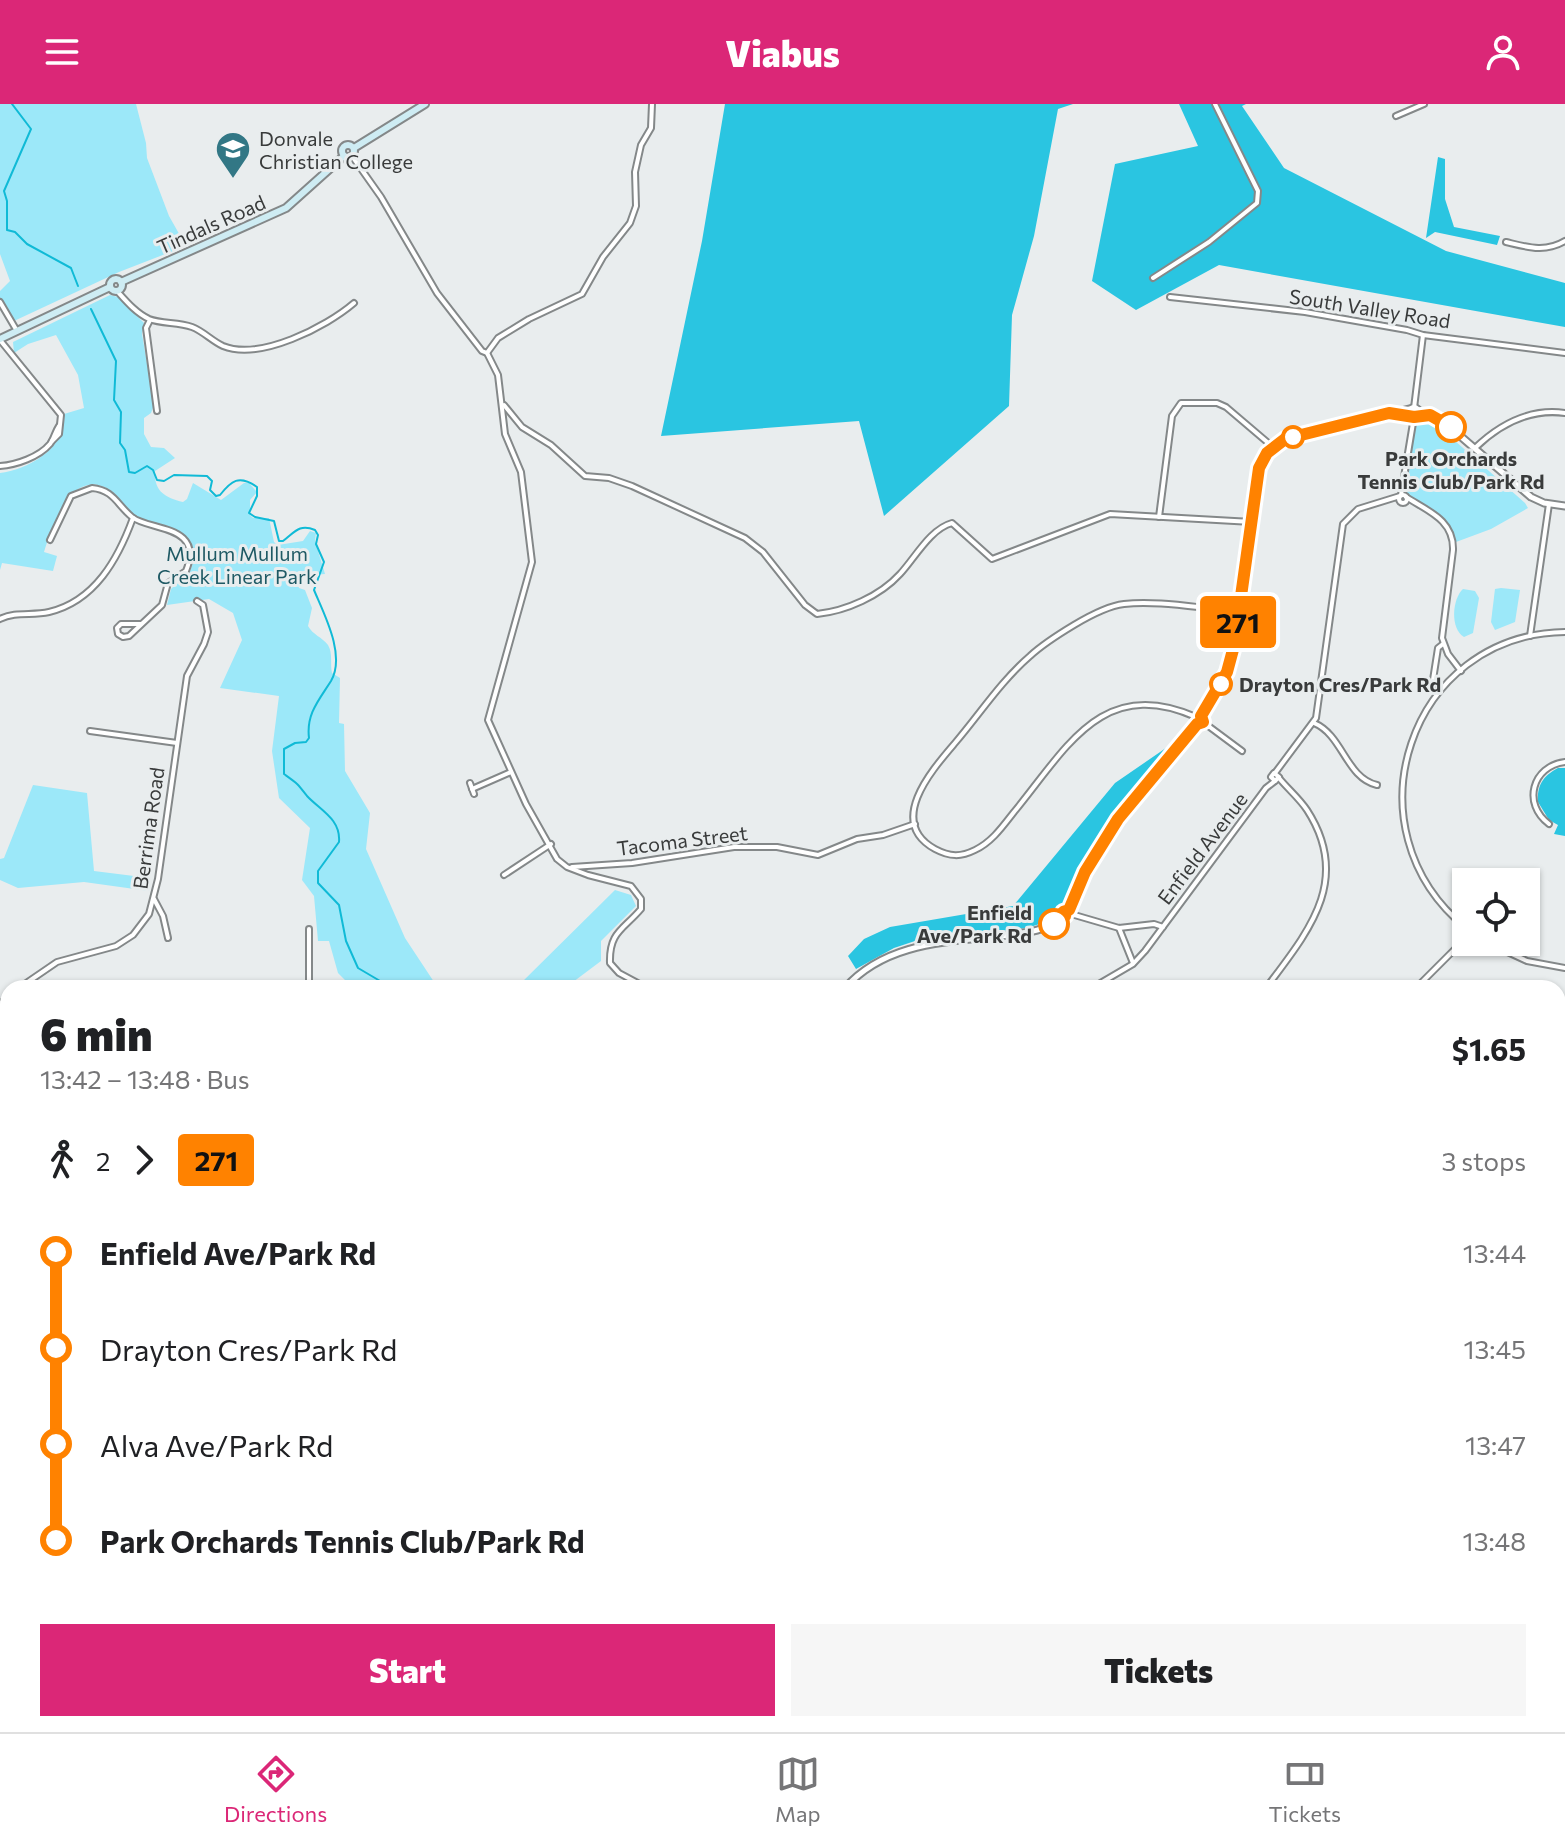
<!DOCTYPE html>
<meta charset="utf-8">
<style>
body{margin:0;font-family:Commissioner,sans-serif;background:#f6f6f6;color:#202124;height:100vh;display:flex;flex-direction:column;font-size:30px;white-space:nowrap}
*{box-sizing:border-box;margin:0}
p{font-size:26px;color:#757577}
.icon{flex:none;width:44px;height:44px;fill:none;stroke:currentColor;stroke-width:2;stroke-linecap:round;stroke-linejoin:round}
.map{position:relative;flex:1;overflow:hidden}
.panel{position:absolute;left:0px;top:876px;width:1566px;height:752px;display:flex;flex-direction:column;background:#fff;border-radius:24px 24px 0 0;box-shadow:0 2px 6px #0004}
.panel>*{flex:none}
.badge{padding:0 16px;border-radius:6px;font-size:28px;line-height:52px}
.controls{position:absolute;left:1452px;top:764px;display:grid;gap:16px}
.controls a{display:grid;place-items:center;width:88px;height:88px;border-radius:0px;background:#fff;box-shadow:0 2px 6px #0004;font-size:40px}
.map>.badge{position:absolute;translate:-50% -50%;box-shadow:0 0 0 4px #fff}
.legs{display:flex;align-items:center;gap:12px;height:88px;padding:0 40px;font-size:26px}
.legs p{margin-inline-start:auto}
.head{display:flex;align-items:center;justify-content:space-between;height:136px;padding:0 40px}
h1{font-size:44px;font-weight:800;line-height:60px}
.cta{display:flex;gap:16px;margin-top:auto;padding:16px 40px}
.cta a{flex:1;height:92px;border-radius:0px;background:#db2777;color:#fff;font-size:32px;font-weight:800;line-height:92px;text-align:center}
.cta a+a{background:#f6f6f6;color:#202124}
ul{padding:0 40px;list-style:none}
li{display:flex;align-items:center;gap:28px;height:96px;font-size:30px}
li i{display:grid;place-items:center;width:12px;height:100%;margin:0 10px;background:currentColor}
li i::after{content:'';width:20px;height:20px;margin:-10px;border:6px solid;border-radius:50%;background:#fff}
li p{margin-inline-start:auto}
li:first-child i{background:linear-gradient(#0000 50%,currentColor 0)}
li:last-child i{background:linear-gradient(currentColor 50%,#0000 0)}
header{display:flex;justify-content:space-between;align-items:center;height:104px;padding:0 40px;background:#db2777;color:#fff;font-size:36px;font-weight:800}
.tabs{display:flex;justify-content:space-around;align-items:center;height:112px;border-top:2px solid #e0e0e0;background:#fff;font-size:22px;color:#757577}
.tabs a{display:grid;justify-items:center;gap:4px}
.tabs .current{color:#db2777}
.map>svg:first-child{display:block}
.green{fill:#9ce8f9}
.forest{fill:#2ac5e1}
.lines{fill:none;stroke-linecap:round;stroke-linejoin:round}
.stream{stroke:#10bad6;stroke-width:2}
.minor-casing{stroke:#848889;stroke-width:8}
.tertiary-casing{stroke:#848889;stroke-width:9}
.secondary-casing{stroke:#848889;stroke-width:10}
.minor{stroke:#fff;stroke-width:4}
.tertiary{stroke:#fff;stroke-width:5}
.secondary{stroke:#ceecf3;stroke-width:6}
.line-1-casing{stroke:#fff;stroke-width:18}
.line-1{stroke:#ff8200;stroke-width:12}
.stop-1-dot{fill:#fff;stroke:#ff8200;stroke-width:4}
.labels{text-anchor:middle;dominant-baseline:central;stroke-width:6;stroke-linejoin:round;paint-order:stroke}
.poi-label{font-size:20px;fill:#393b3b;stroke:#e9edee;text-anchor:start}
.street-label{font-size:20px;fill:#393b3b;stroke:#e9edee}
.stop-label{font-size:20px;font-weight:bold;fill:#393b3b;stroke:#e9edee}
.park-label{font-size:20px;fill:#1e5964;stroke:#e9edee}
</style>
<header><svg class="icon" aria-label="menu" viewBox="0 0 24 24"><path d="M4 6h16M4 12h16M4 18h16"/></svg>Viabus<svg class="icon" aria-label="person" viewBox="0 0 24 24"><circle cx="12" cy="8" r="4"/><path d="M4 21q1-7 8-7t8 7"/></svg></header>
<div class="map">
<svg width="1565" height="1628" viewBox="0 0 1565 1628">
<rect width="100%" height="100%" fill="#e9edee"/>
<!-- green -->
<g class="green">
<polygon points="0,0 136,0 146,39 147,54 169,112 186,142 119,168 14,217 0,197 0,187 10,177 0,150"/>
<path d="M110,191l8,2 26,26 -2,11 12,71 -3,8 -7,5v16l7,13 13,1 11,10 -20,13c-1,20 9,26 28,31l4,-3 6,-16 28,17 23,-17h5l8,9 -7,8v15l3,3h16l5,24 4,3 25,-4 7,-10 6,2 -1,8 10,33 -25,2 -3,5 2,7 6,2 7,18 -4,18c5,9 14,11 20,19 5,8 2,19 4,28l8,5 -1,45 5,1 1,47 25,42 -4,36 39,89 33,50h-85l-15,-15 -9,-32h-11l-4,-45 -12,-16 8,-52 -31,-30 -7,-47 7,-55 -59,-8 22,-48 -9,-27 -24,-14 -42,6 4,-16c5,-6 14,-8 18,-16 12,-20 -6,-42 -25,-48 -10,-4 -20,-2 -29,-9 -9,-6 -13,-16 -21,-23 -40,-31 -61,30 -70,59l13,4 -4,15 -51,-8 -2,7v-97c28,-3 68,-26 64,-59l20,-6 -6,-33 -22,-40 -28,9 -14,9 -1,-11z"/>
<path d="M1416,317l20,3 89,79 3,5 -37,21 -35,13c-7,-29 -31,-31 -50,-48z"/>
<polygon points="1501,484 1520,486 1515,518 1495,526 1491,518 1495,485"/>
<path d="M1463,485l12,2 4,7 -6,35 -9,4c-14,-8 -12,-38 -1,-48z"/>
<polygon points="33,681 87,689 94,767 150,774 149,787 84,778 18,784 0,776 0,755 4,754"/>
<polygon points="615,786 631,791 636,802 601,837 601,857 565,884 490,884 521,879"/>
</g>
<!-- forest -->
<g class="forest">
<polygon points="725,0 1073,0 1058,5 1034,132 1012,211 1009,302 884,412 859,317 661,332 702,137"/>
<polygon points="1179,0 1246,0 1242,2 1284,64 1446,147 1565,179 1565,223 1219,161 1136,206 1092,177 1115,60 1198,42"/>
<polygon points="1438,53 1445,55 1445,95 1454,123 1500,132 1497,141 1435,128 1426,134"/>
<polygon points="1179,635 1114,709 1074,779 1062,806 1052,816 1027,824 915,837 894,844 856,865 848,852 864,835 890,823 1013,802 1115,679"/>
<path d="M1558,664h7v68l-11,-2 4,-9 -9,-5 -11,-18c-1,-17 5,-26 20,-34z"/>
</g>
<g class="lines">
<!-- stream -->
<g class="stream">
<polyline points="12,0 31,25 4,87 7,97 7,126 15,128 27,140 71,164 78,182"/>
<path d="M91,205l25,52 -2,39 7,12 -1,31 5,7 4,22 6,1 12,-7 6,4 4,10 7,1 10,-6 33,1 5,5 -2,9 6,6 4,-1c11,-14 19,-21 37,-8v9l-8,17 6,4 19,4 5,20h4c11,-8 16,-18 32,-11l3,5 -2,9 8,18 -10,28c10,24 32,65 17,91 -12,19 -25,33 -22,57l-3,4 -11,1 -11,6v25c14,10 13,9 23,22 13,14 34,23 32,46l-21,29v12l21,22 7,36 12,27 34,20"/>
<polyline points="843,1620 845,1628"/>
</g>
<defs>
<g id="minor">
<polyline points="1396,12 1424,0"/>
<path d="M352,52l29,41 56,96 45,58 5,2 11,22 7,59 16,38 11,90 -44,158 38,84 31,55 10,8 21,8 43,11 10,13v10c-18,21 -32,23 -31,54l9,10 28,15"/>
<path d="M1506,138c21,5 39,11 59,-1"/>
<polyline points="1153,174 1209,138 1257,99 1258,87 1215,0"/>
<path d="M117,187c9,10 19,22 32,28 13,5 29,3 43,8 11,4 20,14 31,19 37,15 103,-19 131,-43"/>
<polyline points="1170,193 1305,208 1407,226 1423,231 1565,249"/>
<polyline points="0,198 17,227"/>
<polyline points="150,216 146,224 157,307"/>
<polyline points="0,236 61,311 59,330 52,337"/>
<polyline points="487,249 498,234 529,215 582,190 603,153 630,119 636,102 635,68 641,41 651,24 652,0"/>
<path d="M504,301l18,22 29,18 34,31 24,2 23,8 113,52 18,14 42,53 12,9c29,-3 63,-18 83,-40 15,-16 30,-45 52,-51l40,36 118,-45 142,8"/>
<polyline points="1414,304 1423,231"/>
<path d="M1475,344c25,-24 54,-40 90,-35"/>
<path d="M0,362c16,-1 39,-9 50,-22 4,-5 5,-12 9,-18"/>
<circle cx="1403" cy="395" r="4"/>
<polyline points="1401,391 1414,313"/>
<path d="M1406,393c22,14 48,23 47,53l-11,88 6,16 13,17"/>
<polyline points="1159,413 1172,312 1181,299 1217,299 1226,303 1273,343"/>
<path d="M50,436l21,-44 21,-8c22,2 25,17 40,29 17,14 73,7 54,54l-18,12 -6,22 -33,31 -6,1 -5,-3 -1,-6 4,-4h20"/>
<path d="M0,515c16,-8 32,-3 49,-7 46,-11 69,-53 84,-94"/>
<polyline points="1530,532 1549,400"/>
<polyline points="1432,582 1438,544 1443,540"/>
<path d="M1196,613c-94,-42 -130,32 -182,95 -11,14 -22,30 -39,38 -14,7 -25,7 -40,-1 -49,-27 -3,-79 20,-106 24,-28 46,-62 75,-87 13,-12 29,-22 44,-31 15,-9 33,-19 50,-21 35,-4 79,5 115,7"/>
<polyline points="1203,618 1242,647"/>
<path d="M1314,619c29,12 32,55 63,62"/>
<polyline points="90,627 177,639"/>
<polygon points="1274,669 1279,673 1275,677 1271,673"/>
<polyline points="1275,669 1316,614 1343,420 1358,405 1400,392"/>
<polyline points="470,679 474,690"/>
<polyline points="472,685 511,668"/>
<path d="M1549,720c-27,-20 -17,-58 16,-62"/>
<polyline points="572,763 632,759 734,743 777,743 818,751 857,735 883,731 915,720"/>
<polyline points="504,771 551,740"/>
<polyline points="154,795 163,812 168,834"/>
<polyline points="1071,810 1119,824 1154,820 1163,823"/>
<polyline points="1119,824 1133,859"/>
<path d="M1466,824c-122,-99 -57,-294 99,-296"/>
<polyline points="309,825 309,884"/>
<polyline points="1486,838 1527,857 1565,864"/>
<polyline points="19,884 57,858 116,842 133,831 149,810 158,775 187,572 204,540 208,528 203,501 197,497"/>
<polyline points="1092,884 1133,860 1145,847 1266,684 1275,677"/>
<path d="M1266,884c41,-55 87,-107 41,-178 -8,-12 -19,-21 -28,-32"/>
<polyline points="1416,884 1466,834"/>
<polyline points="0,900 8,893"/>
<polyline points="1558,1015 1565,1017"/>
<polyline points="1558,1032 1565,1028"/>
<polyline points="0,1105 8,1107"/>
<polyline points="0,1261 8,1254"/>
<polyline points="1558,1262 1565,1262"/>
<polyline points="0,1402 8,1402"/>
<polyline points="0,1546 8,1548"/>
<polyline points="292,1620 293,1628"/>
<polyline points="607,1620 607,1628"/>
<polyline points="1078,1620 1078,1628"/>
<polyline points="1193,1620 1201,1628"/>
<polyline points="1444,1620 1449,1628"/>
<polyline points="167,1628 168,1620"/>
<polyline points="791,1628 795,1620"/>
<polyline points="1557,1628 1565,1573"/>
</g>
<g id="tertiary">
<circle cx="1414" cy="308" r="4.5"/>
<polyline points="1418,306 1444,318 1531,393 1544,399 1565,402"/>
<circle cx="1199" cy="616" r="4"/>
<polyline points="1201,612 1223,576 1232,553 1260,358 1268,343 1279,336 1410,305"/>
<polygon points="1066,805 1071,809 1067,813 1063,809"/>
<polyline points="1069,806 1085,768 1118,715 1197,620"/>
<path d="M845,884c40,-45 99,-46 155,-52 24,-3 45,-4 65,-20"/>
<polyline points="431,1628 436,1620"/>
</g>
<g id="secondary">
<circle cx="348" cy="47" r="6"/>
<polyline points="354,44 425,0"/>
<circle cx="116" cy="181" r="6"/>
<polyline points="121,178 286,104 344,52"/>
<polyline points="0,235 110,183"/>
</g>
</defs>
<!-- minor casing -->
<use href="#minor" class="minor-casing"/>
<!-- tertiary casing -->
<use href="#tertiary" class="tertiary-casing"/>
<!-- secondary casing -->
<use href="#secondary" class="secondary-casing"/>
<!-- minor -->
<use href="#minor" class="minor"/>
<!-- tertiary -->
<use href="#tertiary" class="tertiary"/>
<!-- secondary -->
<use href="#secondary" class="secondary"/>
</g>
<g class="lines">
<defs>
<polyline id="line-1" points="1054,820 1065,812 1063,808 1069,806 1085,768 1118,715 1197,620 1203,618 1201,612 1227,568 1234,542 1259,364 1267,349 1285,335 1389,309 1414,313 1430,311 1451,323"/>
</defs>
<!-- line-1 casing -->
<use href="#line-1" class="line-1-casing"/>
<!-- line-1 -->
<use href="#line-1" class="line-1"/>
</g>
<!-- icons -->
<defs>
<symbol id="school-pin" viewBox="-11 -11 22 30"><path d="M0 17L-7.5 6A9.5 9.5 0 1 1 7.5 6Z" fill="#327785" stroke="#e9edee"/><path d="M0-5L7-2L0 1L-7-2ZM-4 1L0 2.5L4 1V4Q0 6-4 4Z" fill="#fff"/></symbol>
</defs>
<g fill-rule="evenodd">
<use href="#school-pin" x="213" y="25" width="40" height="54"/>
</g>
<!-- markers -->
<g class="stop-1-dot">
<circle cx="1451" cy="323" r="14"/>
<circle cx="1293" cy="333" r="10"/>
<circle cx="1221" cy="580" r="10"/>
<circle cx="1054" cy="820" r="14"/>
</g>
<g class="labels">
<!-- poi labels -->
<g class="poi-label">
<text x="259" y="34">Donvale<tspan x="259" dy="23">Christian College</tspan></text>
</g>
<!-- street labels -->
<g class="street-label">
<text transform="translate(211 120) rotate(-24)">Tindals Road</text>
<text transform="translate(1370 204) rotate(9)">South Valley Road</text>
<text transform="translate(148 724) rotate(-82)">Berrima Road</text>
<text transform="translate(682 736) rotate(-7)">Tacoma Street</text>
<text transform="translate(1202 744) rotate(-53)">Enfield Avenue</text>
</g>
<!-- stop labels -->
<g class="stop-label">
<text x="1451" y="354">Park Orchards<tspan x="1451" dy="23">Tennis Club/Park Rd</tspan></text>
<text x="1239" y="580" text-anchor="start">Drayton Cres/Park Rd</text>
<text x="1032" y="808" text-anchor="end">Enfield<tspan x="1032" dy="23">Ave/Park Rd</tspan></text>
</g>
<!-- park labels -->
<g class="park-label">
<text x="237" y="449">Mullum Mullum<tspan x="237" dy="23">Creek Linear Park</tspan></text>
</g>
</g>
</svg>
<div class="controls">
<a><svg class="icon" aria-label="locate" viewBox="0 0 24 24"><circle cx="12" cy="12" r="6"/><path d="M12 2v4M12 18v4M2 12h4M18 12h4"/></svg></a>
</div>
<b class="badge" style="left:1238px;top:518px;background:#ff8200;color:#111">271</b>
<section class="panel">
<div class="head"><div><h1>6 min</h1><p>13:42 – 13:48 · Bus</p></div><b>$1.65</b></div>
<div class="legs"><svg class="icon" aria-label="walk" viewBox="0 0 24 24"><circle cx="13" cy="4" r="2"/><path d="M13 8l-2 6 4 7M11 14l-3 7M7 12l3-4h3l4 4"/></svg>2<svg class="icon" aria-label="forward" viewBox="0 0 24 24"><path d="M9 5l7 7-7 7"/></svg><b class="badge" style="background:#ff8200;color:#111">271</b><p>3 stops</p></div>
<ul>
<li><i style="color:#ff8200"></i><b>Enfield Ave/Park Rd</b><p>13:44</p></li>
<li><i style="color:#ff8200"></i><span>Drayton Cres/Park Rd</span><p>13:45</p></li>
<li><i style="color:#ff8200"></i><span>Alva Ave/Park Rd</span><p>13:47</p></li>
<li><i style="color:#ff8200"></i><b>Park Orchards Tennis Club/Park Rd</b><p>13:48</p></li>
</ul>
<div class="cta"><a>Start</a><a>Tickets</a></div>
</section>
</div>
<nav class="tabs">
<a class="current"><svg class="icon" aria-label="directions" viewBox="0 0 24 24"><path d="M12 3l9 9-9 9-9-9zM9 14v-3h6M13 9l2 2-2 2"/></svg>Directions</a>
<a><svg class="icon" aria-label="map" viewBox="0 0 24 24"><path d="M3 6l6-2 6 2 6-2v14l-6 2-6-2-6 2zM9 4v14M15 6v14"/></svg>Map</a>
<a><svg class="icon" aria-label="tickets" viewBox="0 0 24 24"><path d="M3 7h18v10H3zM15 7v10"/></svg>Tickets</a>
</nav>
